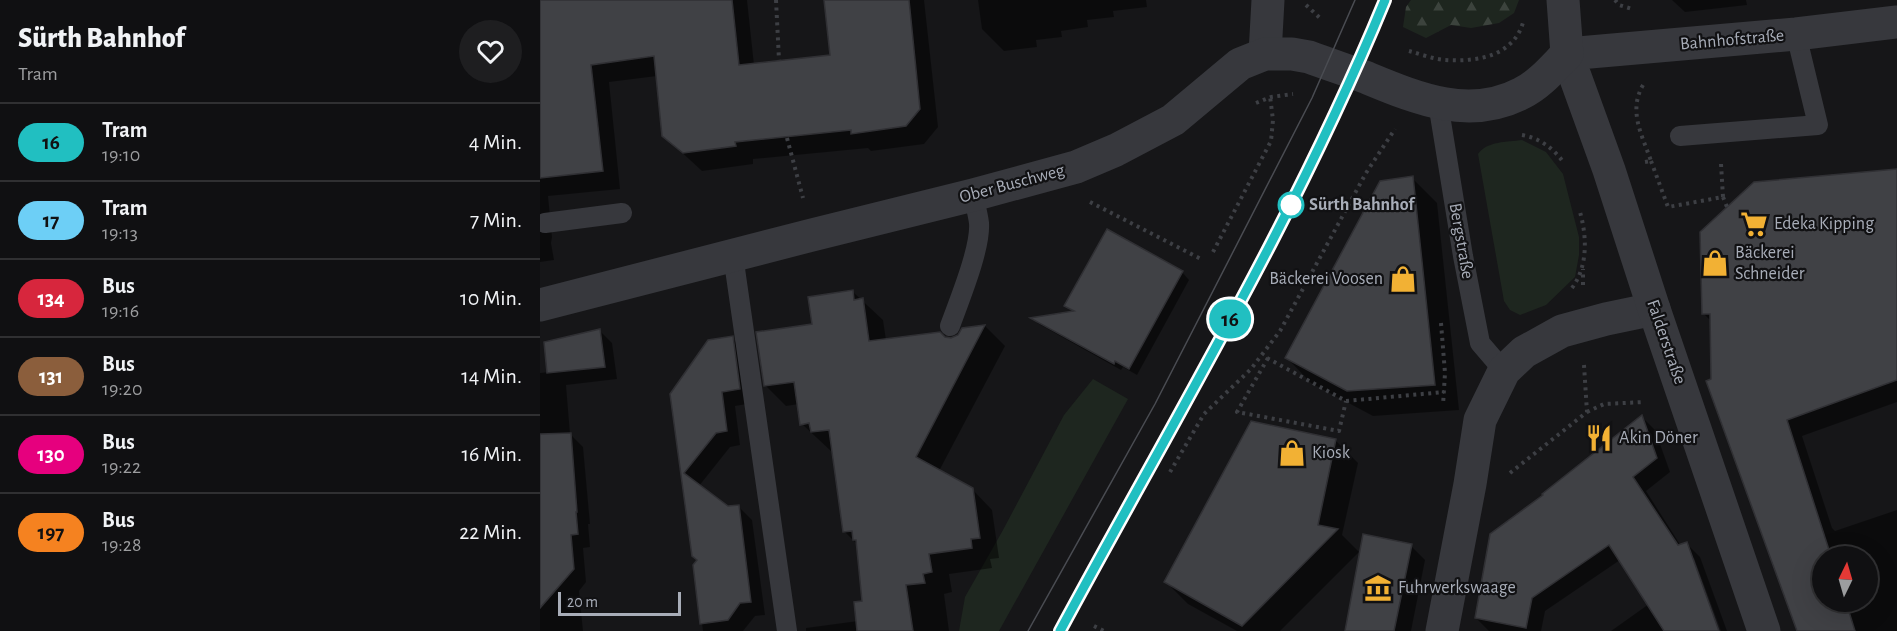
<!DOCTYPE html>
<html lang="de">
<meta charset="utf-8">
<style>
body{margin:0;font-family:"Alegreya Sans",sans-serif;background:#1e1e20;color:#f1f3f6;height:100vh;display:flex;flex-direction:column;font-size:22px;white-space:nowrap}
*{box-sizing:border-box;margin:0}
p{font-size:20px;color:#9c9d9f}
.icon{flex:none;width:33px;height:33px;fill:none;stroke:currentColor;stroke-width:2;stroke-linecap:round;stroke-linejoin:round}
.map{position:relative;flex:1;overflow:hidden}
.drawer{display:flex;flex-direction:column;background:#101012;width:540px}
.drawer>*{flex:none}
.badge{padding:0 12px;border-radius:20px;font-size:21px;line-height:39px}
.needle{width:39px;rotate:5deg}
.fabs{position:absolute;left:1272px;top:546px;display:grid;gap:12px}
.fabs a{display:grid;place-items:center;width:66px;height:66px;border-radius:50%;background:#101012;box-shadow:0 6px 24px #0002,0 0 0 2px #303032;font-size:30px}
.scale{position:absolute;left:18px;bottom:15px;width:123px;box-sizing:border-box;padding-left:6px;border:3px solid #a8adb8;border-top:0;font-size:16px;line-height:21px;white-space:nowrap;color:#a8adb8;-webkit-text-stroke:4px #111113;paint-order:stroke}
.map>.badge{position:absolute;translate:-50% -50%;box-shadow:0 0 0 3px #fff}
.round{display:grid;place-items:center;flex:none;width:63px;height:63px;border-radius:32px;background:#1e1e20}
.head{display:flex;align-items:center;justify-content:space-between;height:102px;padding:0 18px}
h1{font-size:28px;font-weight:800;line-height:45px}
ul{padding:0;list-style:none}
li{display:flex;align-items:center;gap:18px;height:78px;padding:0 18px;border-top:2px solid #303032}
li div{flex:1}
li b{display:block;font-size:22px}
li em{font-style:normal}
li .badge{min-width:66px;font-weight:700;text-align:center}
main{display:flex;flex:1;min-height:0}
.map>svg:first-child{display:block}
.green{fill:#1e261f}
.forest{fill:url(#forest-firs)}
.shadow{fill:#0007;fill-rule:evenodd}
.building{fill:#404145;stroke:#303034;stroke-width:1.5}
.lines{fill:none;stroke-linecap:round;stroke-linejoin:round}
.path{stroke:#3d3f44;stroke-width:4;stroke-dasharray:3 4.5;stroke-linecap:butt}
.service{stroke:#37383d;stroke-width:20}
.minor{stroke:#37383d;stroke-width:33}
.tertiary{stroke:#37383d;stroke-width:33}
.tram{stroke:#4a4c52;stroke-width:1.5}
.line-casing{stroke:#fff;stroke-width:14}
.line{stroke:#21bfc1;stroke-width:9}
.stop-dot{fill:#fff;stroke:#21bfc1;stroke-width:3}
.labels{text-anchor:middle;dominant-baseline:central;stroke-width:4.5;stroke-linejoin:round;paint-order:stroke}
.street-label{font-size:18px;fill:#a8adb8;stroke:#111113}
.stop-label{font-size:18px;font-weight:bold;fill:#a8adb8;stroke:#111113;text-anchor:start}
.poi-label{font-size:18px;fill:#a8adb8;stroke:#111113;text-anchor:start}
</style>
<main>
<section class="drawer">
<div class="head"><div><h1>Sürth Bahnhof</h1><p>Tram</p></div><a class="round"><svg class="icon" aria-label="heart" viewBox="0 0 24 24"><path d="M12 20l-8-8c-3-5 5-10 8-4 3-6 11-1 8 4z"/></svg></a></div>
<ul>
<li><span class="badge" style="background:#21bfc1;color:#111">16</span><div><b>Tram</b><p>19:10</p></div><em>4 Min.</em></li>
<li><span class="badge" style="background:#6dcff6;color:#111">17</span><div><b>Tram</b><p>19:13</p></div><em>7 Min.</em></li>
<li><span class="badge" style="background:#d7263d;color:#fff">134</span><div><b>Bus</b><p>19:16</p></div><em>10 Min.</em></li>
<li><span class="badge" style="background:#8b5e3c;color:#fff">131</span><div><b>Bus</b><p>19:20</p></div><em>14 Min.</em></li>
<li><span class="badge" style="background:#e6007e;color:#fff">130</span><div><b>Bus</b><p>19:22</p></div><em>16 Min.</em></li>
<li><span class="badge" style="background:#f58220;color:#111">197</span><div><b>Bus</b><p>19:28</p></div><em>22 Min.</em></li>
</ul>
</section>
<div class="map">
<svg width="1357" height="631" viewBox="0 0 1357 631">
<defs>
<pattern id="forest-firs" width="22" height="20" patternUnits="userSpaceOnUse" patternTransform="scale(1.5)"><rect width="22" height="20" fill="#1e261f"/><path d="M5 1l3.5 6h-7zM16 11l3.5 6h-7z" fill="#3c433d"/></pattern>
</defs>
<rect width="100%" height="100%" fill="#161618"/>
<!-- green -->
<g class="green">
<path d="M982,140l24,12 17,22 16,63v18l-4,22 -29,28 -26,10 -10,-5 -6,-9 -26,-147c9,-13 29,-12 44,-14z"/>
<polygon points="553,379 588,399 459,631 419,631 425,597 463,530 524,415"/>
</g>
<!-- forest -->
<polygon class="forest" points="871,0 979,0 974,13 959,23 931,28 911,25 886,38 863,27 866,7"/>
<!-- shadow -->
<g class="shadow">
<polygon points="0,0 207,0 214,65 292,57 286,0 384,0 398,127 384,144 331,151 328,148 213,159 213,164 162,171 124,136 117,76 69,82 80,189 8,196 12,237 11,243 14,260 0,262"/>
<polygon points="438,0 606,0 607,7 573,11 574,17 547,20 548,27 521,31 522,37 496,40 497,47 464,51 442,29"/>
<polygon points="1132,0 1206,0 1207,5 1145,12"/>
<path d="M1357,170v232l-95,34 30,92 3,3 62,-21v121h-96l-88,-251 -2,-59 -8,-8 52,-130zM1282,556h46v46h-46z"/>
<polygon points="872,178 897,203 919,410 833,416 771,383 747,358"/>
<polygon points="567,231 642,272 649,280 597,375 583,367 581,370 499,324 493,319 533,312 526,306"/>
<polygon points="313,292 343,320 346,340 412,339 419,336 423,329 445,326 465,346 399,471 432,489 452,510 459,558 450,559 452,568 409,574 412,592 404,594 409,631 266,631 266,628 318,621 324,602 318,545 305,532 292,452 262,424 259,404 246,406 225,385 274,325"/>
<polygon points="59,330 72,343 77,379 26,385 30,434 43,447 50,524 48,524 50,547 43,548 46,582 39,591 43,631 0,631 0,373 9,372"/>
<polygon points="192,338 206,352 213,403 195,406 200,445 190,447 159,486 187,508 198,506 212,520 225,615 215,616 203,631 163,631 154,566 159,560 153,555 131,395"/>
<polygon points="1102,417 1115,430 1130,472 1106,491 1141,546 1147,544 1160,557 1187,631 1181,631 1154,558 1151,558 1177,631 1071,631 1109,604 1080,560 1005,611 1001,631 949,631 936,618 1005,496"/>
<polygon points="712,423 796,441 818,463 802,535 819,552 740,631 697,631 648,604 626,582"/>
<polygon points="871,546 885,560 871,631 806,631"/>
</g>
<!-- building -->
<g class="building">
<polygon points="0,0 192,0 199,65 290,55 284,0 369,0 380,109 366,126 311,134 311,130 195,142 196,146 143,153 122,136 114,56 51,65 63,171 0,178"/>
<polygon points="1357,169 1357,380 1247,420 1291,556 1282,556 1282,602 1306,602 1315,631 1257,631 1166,381 1171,379 1170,314 1162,314 1160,232 1214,182"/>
<polygon points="873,176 895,385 807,391 745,358 840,181"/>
<polygon points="567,229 643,271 589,369 575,361 574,364 490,318 534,311 524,306"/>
<polygon points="313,290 314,300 323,298 329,341 400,332 405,337 411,338 418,335 422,328 445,325 376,457 433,488 440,538 431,539 432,548 389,554 392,572 383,574 385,583 366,585 373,631 317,631 314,602 322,601 316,540 313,540 312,531 303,532 289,430 271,432 269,423 260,425 254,382 224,386 216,332 272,324 268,297"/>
<polygon points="60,329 65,367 7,373 4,342"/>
<polygon points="193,336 200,389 182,392 187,431 176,433 144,473 188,506 199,505 211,602 200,603 188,620 160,624 153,565 157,560 152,556 130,394 168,340"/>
<polygon points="1102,415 1117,458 1093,477 1138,545 1147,542 1179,631 1124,631 1069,545 992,598 986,628 935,618 950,534 1003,495 1002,494"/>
<polygon points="711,421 796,439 778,525 798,529 702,626 624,582"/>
<polygon points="31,433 37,512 36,512 38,534 31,535 34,569 0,608 0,434"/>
<polygon points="823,534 872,544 854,631 805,631"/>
</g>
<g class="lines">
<!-- path -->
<g class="path">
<polyline points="236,0 239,60"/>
<polyline points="1075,0 1079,5 1092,9"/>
<polyline points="766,5 780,18"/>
<path d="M869,51c11,3 24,8 36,9 34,2 70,-4 79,-41"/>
<path d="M1103,85c-15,26 -1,50 8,76l-6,1"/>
<polyline points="716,103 731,97 753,94"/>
<path d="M982,135c18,3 32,14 42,28"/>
<polyline points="247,138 263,198"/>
<polyline points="1111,161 1128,207 1183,197 1181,164"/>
<polyline points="1183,197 1187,207"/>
<polyline points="550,202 661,259"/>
<polyline points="673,252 731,141 733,120 730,96"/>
<polyline points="1043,285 1043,269"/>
<path d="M1032,288c16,-22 15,-51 8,-76"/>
<polyline points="901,323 905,373 903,405"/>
<polyline points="727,358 806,401 904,392"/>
<polyline points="728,358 697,412 799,431 806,401"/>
<polyline points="1047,412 1064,404 1105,402"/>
<polyline points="630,472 664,414 711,369 740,331 826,173 855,129"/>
<polyline points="970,473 1047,412 1044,365"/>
<polyline points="554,626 564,631"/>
</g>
<!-- service -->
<g class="service">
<polyline points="898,103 923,256 940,343 964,371"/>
<polyline points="1140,136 1278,125 1256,34"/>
<polyline points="5,223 82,213"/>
<polyline points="193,255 247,631"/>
<path d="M410,326c9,-25 31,-78 29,-103 -1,-9 -4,-19 -6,-28"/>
</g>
<!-- minor -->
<g class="minor">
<polyline points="725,54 728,0"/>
<polyline points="902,631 930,484 940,420 964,371 984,352 1022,331 1066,319 1114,309"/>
<polyline points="1224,631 1114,309 1069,170 1027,54 1256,34 1357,22"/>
</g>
<!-- tertiary -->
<path class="tertiary" d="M0,305l272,-70 161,-40 103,-28 40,-17 57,-30 67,-56 25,-10h27l17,3c19,7 37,13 56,20 51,21 104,44 157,16 18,-9 31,-25 45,-39l-4,-54"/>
<!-- tram -->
<g class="tram">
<polyline points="488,631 615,404 772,98 815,0"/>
<path d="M520,631c112,-209 235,-412 325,-631"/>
</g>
</g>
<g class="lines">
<defs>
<path id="line" d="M520,631c112,-208 235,-412 325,-631"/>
</defs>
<!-- line casing -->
<use href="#line" class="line-casing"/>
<!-- line -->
<use href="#line" class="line"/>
</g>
<!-- icons -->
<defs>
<symbol id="supermarket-bare" viewBox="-9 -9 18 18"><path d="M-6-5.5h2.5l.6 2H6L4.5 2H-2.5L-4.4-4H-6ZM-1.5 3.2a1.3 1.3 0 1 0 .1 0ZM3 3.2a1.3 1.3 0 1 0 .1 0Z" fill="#f2b134" stroke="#111113" stroke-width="2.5" paint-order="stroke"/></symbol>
<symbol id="shop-bare" viewBox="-9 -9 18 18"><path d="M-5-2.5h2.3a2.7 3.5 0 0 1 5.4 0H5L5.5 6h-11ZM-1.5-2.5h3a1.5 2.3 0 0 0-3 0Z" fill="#f2b134" stroke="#111113" stroke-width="2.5" paint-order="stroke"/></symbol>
<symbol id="restaurant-bare" viewBox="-9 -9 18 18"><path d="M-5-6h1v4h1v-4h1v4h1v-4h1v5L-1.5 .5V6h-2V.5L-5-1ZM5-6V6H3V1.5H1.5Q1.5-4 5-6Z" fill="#f2b134" stroke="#111113" stroke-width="2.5" paint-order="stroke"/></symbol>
<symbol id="museum-bare" viewBox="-9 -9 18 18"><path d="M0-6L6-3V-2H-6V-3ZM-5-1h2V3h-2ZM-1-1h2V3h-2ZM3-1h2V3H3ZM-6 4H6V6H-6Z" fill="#f2b134" stroke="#111113" stroke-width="2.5" paint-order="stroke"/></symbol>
</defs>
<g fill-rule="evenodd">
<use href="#supermarket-bare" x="1195" y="205" width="38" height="38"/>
<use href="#shop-bare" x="1156" y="244" width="38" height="38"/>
<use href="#shop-bare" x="844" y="260" width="38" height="38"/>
<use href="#restaurant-bare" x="1040" y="419" width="38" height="38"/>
<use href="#shop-bare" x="733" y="434" width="38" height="38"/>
<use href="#museum-bare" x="819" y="569" width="38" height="38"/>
</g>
<!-- markers -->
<circle class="stop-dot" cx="751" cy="205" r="12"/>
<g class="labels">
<!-- street labels -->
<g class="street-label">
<text transform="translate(1192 40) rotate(-5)">Bahnhofstraße</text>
<text transform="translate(472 184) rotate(-15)">Ober Buschweg</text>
<text transform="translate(921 241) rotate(80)">Bergstraße</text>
<text transform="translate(1126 342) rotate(71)">Falderstraße</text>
</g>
<!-- stop labels -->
<g class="stop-label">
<text x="769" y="205">Sürth Bahnhof</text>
</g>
<!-- poi labels -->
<g class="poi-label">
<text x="1234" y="224">Edeka Kipping</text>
<text x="1195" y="253">Bäckerei<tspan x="1195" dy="21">Schneider</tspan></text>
<text x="843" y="279" text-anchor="end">Bäckerei Voosen</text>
<text x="1079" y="438">Akin Döner</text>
<text x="772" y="453">Kiosk</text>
<text x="858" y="588">Fuhrwerkswaage</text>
</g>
</g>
</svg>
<div class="fabs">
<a><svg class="needle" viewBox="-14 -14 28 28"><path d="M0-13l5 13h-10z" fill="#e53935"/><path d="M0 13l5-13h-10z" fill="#9c9d9f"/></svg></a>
</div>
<div class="scale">20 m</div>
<b class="badge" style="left:690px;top:319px;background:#21bfc1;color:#111">16</b>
</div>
</main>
